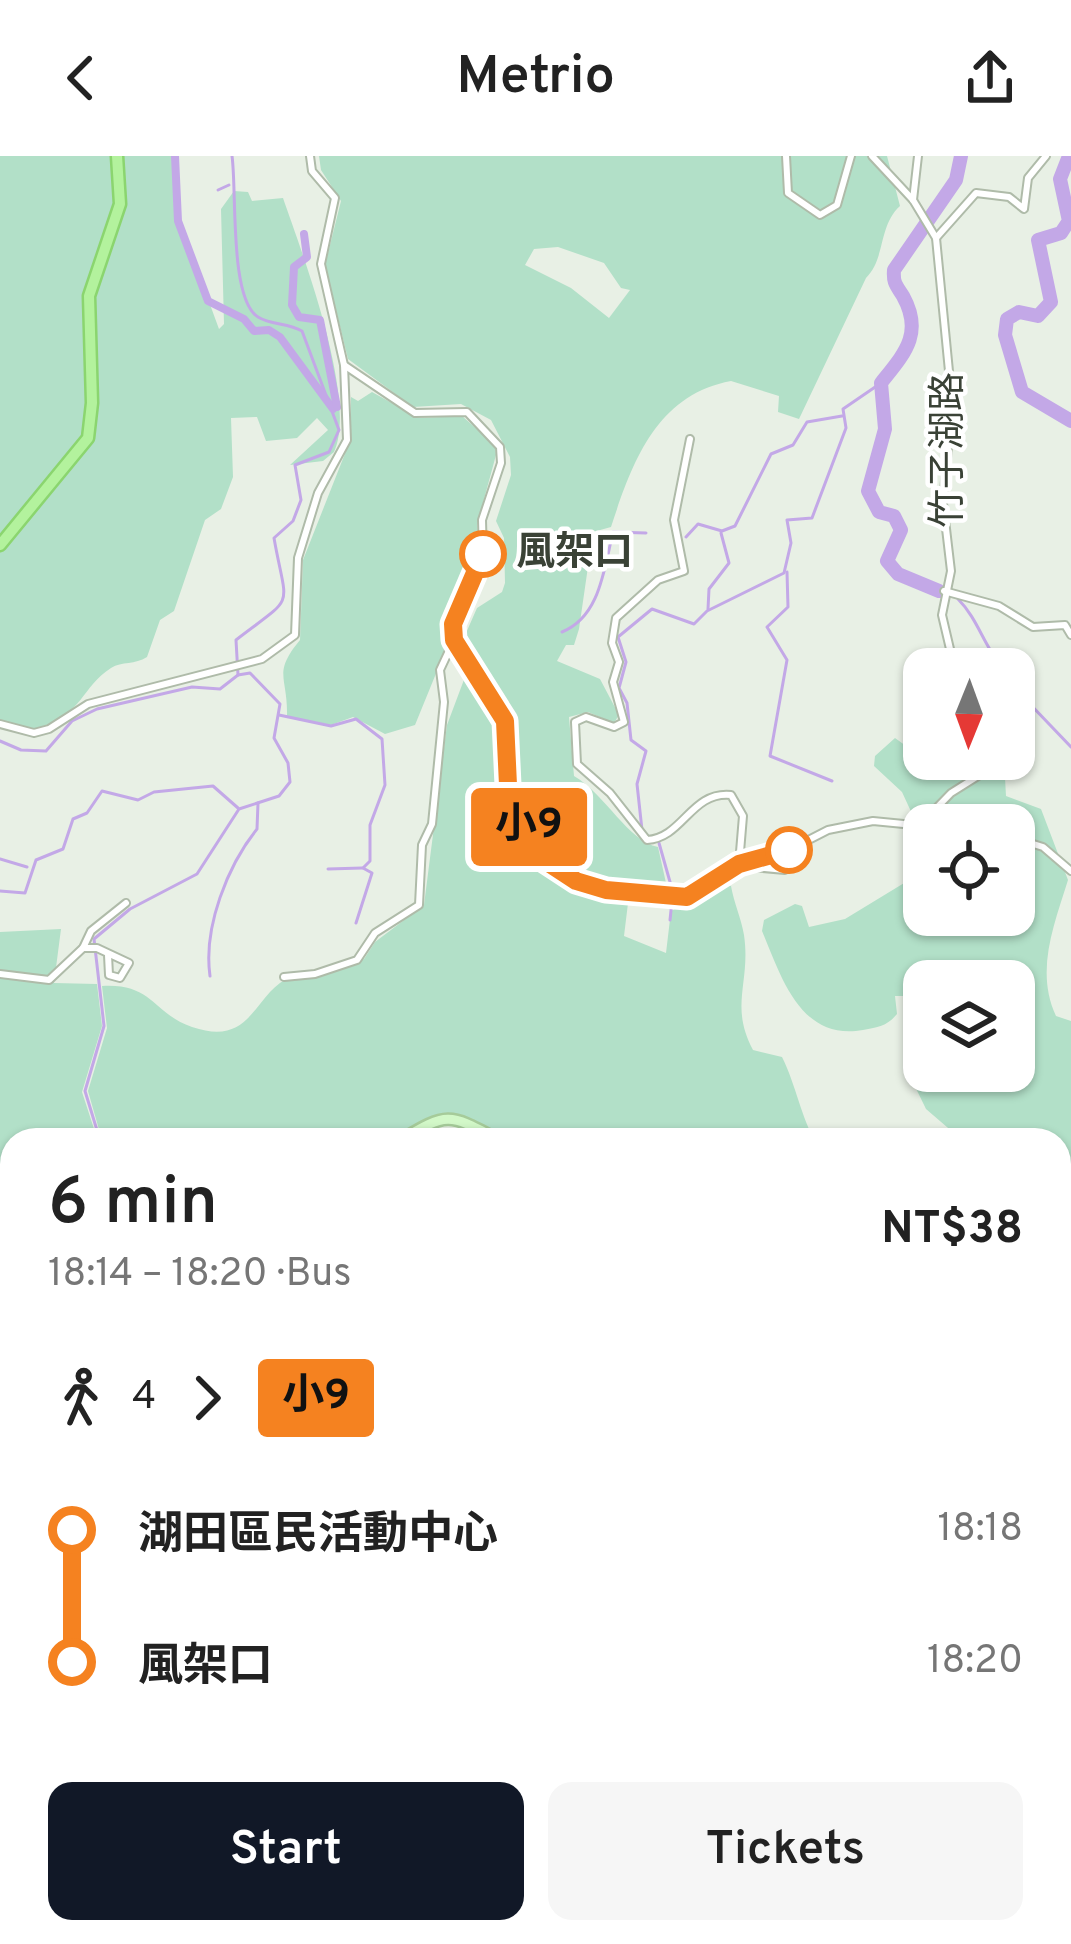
<!DOCTYPE html>
<meta charset="utf-8">
<style>
body{margin:0;font-family:Overpass,"Noto Sans TC",sans-serif;background:#f6f6f6;color:#222;height:100vh;display:flex;flex-direction:column;font-size:45px;white-space:nowrap}
*{box-sizing:border-box;margin:0}
p{font-size:39px;color:#767676}
.icon{flex:none;width:66px;height:66px;fill:none;stroke:currentColor;stroke-width:2;stroke-linecap:round;stroke-linejoin:round}
.map{position:relative;flex:1;overflow:hidden}
.sheet{position:absolute;left:0px;top:972px;width:1071px;height:816px;display:flex;flex-direction:column;background:#fff;border-radius:36px 36px 0 0;box-shadow:0 3px 9px #0004}
.sheet>*{flex:none}
.badge{padding:0 24px;border-radius:9px;font-size:42px;line-height:78px}
.needle{width:78px;rotate:181deg}
.fabs{position:absolute;left:903px;top:492px;display:grid;gap:24px}
.fabs a{display:grid;place-items:center;width:132px;height:132px;border-radius:24px;background:#fff;box-shadow:0 3px 9px #0004;font-size:60px}
.map>.badge{position:absolute;translate:-50% -50%;box-shadow:0 0 0 6px #fff}
.legs{display:flex;align-items:center;gap:18px;height:132px;padding:0 48px;font-size:39px}
.legs p{margin-inline-start:auto}
.headline{display:flex;align-items:center;justify-content:space-between;height:204px;padding:0 48px}
h1{font-size:66px;font-weight:600;line-height:90px}
.primary-button{display:flex;gap:24px;margin-top:auto;padding:24px 48px}
.primary-button a{flex:1;height:138px;border-radius:24px;background:#111827;color:#fff;font-size:48px;font-weight:600;line-height:138px;text-align:center}
.primary-button a+a{background:#f6f6f6;color:#222}
ul{padding:0 48px;list-style:none}
li{display:flex;align-items:center;gap:42px;height:132px;font-size:45px}
li i{display:grid;place-items:center;width:18px;height:100%;margin:0 15px;background:currentColor}
li i::after{content:'';width:30px;height:30px;margin:-15px;border:9px solid;border-radius:50%;background:#fff}
li p{margin-inline-start:auto}
li:first-child i{background:linear-gradient(#0000 50%,currentColor 0)}
li:last-child i{background:linear-gradient(currentColor 50%,#0000 0)}
header{display:flex;justify-content:space-between;align-items:center;height:156px;padding:0 48px;background:#fff;font-size:54px;font-weight:600}
.map>svg:first-child{display:block}
.green{fill:#b2e0c8;fill-rule:evenodd}
.lines{fill:none;stroke-linecap:round;stroke-linejoin:round}
.stream{stroke:#c3a8e7;stroke-width:3}
.canal{stroke:#c3a8e7;stroke-width:8}
.river{stroke:#c3a8e7;stroke-width:14}
.street-casing{stroke:#afbba9;stroke-width:10}
.secondary-casing{stroke:#a6cb9a;stroke-width:14}
.primary-casing{stroke:#8bd56f;stroke-width:15}
.street{stroke:#fff;stroke-width:6}
.secondary{stroke:#d2f8c8;stroke-width:9}
.primary{stroke:#b3f29d;stroke-width:10}
.line-1-casing{stroke:#fff;stroke-width:27}
.line-1{stroke:#f58220;stroke-width:18}
.stop-1-dot{fill:#fff;stroke:#f58220;stroke-width:6}
.labels{text-anchor:middle;dominant-baseline:central;stroke-width:9;stroke-linejoin:round;paint-order:stroke}
.street-label{font-size:39px;fill:#3a4236;stroke:#fff}
.stop-label{font-size:39px;font-weight:bold;fill:#3a4236;stroke:#fff;text-anchor:start}
</style>
<header><svg class="icon" aria-label="back" viewBox="0 0 24 24"><path d="M15 5l-7 7 7 7"/></svg>Metrio<svg class="icon" aria-label="share" viewBox="0 0 24 24"><path d="M12 15V3M7 8l5-5 5 5M5 13v7h14v-7"/></svg></header>
<div class="map">
<svg width="1071" height="1788" viewBox="0 0 1071 1788">
<rect width="100%" height="100%" fill="#e8f0e5"/>
<!-- green -->
<g class="green">
<path d="M0,0h174l5,64 40,109 5,-5 -3,-115 13,-18 14,1 4,9 31,-3c19,55 75,201 51,254l-11,9 -33,4 38,-35 -11,-12 -20,20 -31,3 -9,-24 -26,1 2,59 -12,32 -16,11 -31,91 -14,9 -13,37c-12,8 -25,4 -36,11 -30,19 -27,46 -74,61l-37,-7z"/>
<path d="M319,0h568l13,50c-22,20 -14,52 -34,72l-67,141 -21,-7 1,-16 -48,-15c-75,14 -99,82 -120,146l-18,5 -14,97 -5,16h-8l-9,16 43,18 19,36 -5,8 -26,-11 -19,5 5,59c32,19 54,65 84,71l10,45 -28,-4 -11,7 -5,41 42,17 5,-42 50,-27 10,2c3,17 10,32 13,49 7,47 -15,70 9,115l29,7c14,28 20,63 33,83h-313l-43,-23 -17,-2 -51,25h-289l-14,-49 19,-63 -5,-42c51,-3 50,27 90,41 62,21 60,-34 100,-51 21,-9 49,-8 72,-17l11,-17 49,-37 23,-180 27,-72 -8,-20 11,-25 25,-16 3,-9 -1,-45 -8,-17 15,-46 -1,-18 -19,-37 -30,-16 -48,3 -65,-48 -23,-94 16,-64 -20,-31zM558,91l46,16 17,25 9,2 -21,28 -38,-30 -46,-23 9,-16z"/>
<path d="M372,236l47,26 43,-2 33,29 1,10 -19,70 2,27 -19,36 -14,61 -31,76 -30,9 -32,-17 -22,8 -44,-9c1,-40 -15,-42 13,-76l3,-80 47,-119 1,-44 7,4z"/>
<path d="M895,582l29,21h80l2,37 35,13 27,71c-14,45 -33,91 -12,136l15,5v363l-12,-5v-239h-97l-36,-31 -19,-39 107,1v-90h-59l-16,-13 -17,7 -6,21h-21l2,18c-10,12 -18,13 -34,16 -63,11 -81,-52 -101,-99l2,-11 31,-16 7,2 7,21 36,-8 69,-42 10,11v27h90v-90h-90v16l-21,-9 11,-14 -12,-26 -28,-26 1,-10z"/>
<polygon points="61,773 54,827 97,828 102,870 82,936 97,982 12,984 12,1776 439,1776 428,1788 0,1788 0,776"/>
<polygon points="1059,1231 1071,1236 1071,1649 1059,1636"/>
<polygon points="1059,1645 1071,1656 1071,1788 562,1788 538,1776 624,1783 646,1776 682,1784 686,1776 1059,1776"/>
</g>
<g class="lines">
<!-- stream -->
<g class="stream">
<polyline points="218,34 229,29"/>
<polyline points="686,381 698,368 722,375 735,370 771,298 793,289 807,266 842,260"/>
<polyline points="787,416 788,451 767,471 787,504 770,600 832,625"/>
<path d="M958,443c22,22 27,53 48,70"/>
<polyline points="708,453 709,433 729,407 721,377"/>
<path d="M562,476c38,-15 42,-63 51,-100l33,1"/>
<polyline points="1014,519 1028,546 1071,591"/>
<polyline points="279,559 331,570 356,563 382,583 385,629 370,669 370,705 363,712 372,717 356,767"/>
<path d="M0,585l21,9 25,1 26,-30 25,-12 95,-22 28,2 18,-14 -2,-35c61,-47 51,-28 38,-102l19,-17 8,-21 -6,-35 34,-13 10,-22 -37,-99c-14,-8 -31,-6 -44,-14 -29,-18 -21,-127 -26,-161"/>
<polyline points="642,674 637,628 646,595 631,584 627,547 619,532 626,506 618,481 652,453 694,468 707,455 784,417 791,387 787,364 812,362 846,272 843,253 881,227"/>
<polyline points="659,687 672,733"/>
<polyline points="0,703 27,711"/>
<polyline points="328,713 362,712"/>
<polyline points="0,735 25,737 36,704 63,693 73,663 87,657 102,635 138,644 154,636 213,630 238,652"/>
<polyline points="670,764 672,745"/>
<path d="M210,820c-7,-49 18,-111 47,-147l1,-26"/>
<polyline points="100,984 85,935 104,870 94,783 130,753 197,718 239,653 279,640 290,626 288,607 274,582 280,548 250,517 238,519"/>
<polyline points="5,1416 12,1418"/>
</g>
<!-- canal -->
<g class="canal">
<polyline points="175,0 178,65 208,145 244,163 254,175 269,174 280,181 333,253"/>
<polyline points="304,78 307,101 294,111 292,149 299,161 320,164 337,251"/>
</g>
<!-- river -->
<g class="river">
<polyline points="1069,0 1060,23 1069,65 1061,77 1038,84 1051,146 1038,160 1019,156 1007,163 1005,179 1022,236 1071,265"/>
<path d="M939,435l-41,-17 -11,-13 14,-31 -7,-14 -15,-4 -11,-21 17,-62 -4,-46c23,-29 43,-49 22,-87 -7,-11 -10,-13 -9,-26l62,-90 5,-24"/>
</g>
<defs>
<g id="street">
<polyline points="786,0 788,37 820,59 837,49 851,0"/>
<polyline points="872,0 913,44 936,82 952,246 943,347 951,415 942,459 950,493 937,513"/>
<polyline points="913,44 918,0"/>
<polyline points="936,82 976,37 1009,41 1024,53 1028,22 1046,0"/>
<polyline points="344,209 415,257 467,256 500,291 501,307 482,364 483,401 453,468 454,484 505,565 508,629 544,704 576,725 606,734 687,741 739,708 789,694 828,674 873,665 924,670"/>
<path d="M690,283l-16,81 10,51 -26,9 -42,38 -4,25 7,19 -6,20 11,40 -10,5 -28,-10 -11,5 2,42 33,29 37,47c36,-2 44,-49 84,-45l12,21 -4,48"/>
<polyline points="944,435 999,450 1033,471 1065,469 1071,479"/>
<polyline points="924,539 910,579 924,594"/>
<polyline points="0,568 34,577 49,573 88,548 262,503 295,479 298,402 318,337 347,284 344,209 321,108 335,42 312,15 310,0"/>
<polyline points="935,669 965,669"/>
<polyline points="919,670 951,637 986,615 989,603"/>
<polyline points="1014,682 1043,691 1071,715"/>
<polyline points="742,710 785,714"/>
<polyline points="83,792 97,792 129,807 120,822 109,819 108,799"/>
<polyline points="0,818 49,824 83,792 91,775 126,747"/>
<polyline points="284,821 315,818 357,804 375,777 419,749 422,689 432,668 444,546 440,514 454,484"/>
</g>
<g id="secondary">
<path d="M401,984c47,-29 49,-26 98,0"/>
<polyline points="0,1097 12,1095"/>
<polyline points="1059,1216 1071,1220"/>
</g>
<polyline id="primary" points="0,389 88,282 92,247 89,140 120,48 117,0"/>
</defs>
<!-- street casing -->
<use href="#street" class="street-casing"/>
<!-- secondary casing -->
<use href="#secondary" class="secondary-casing"/>
<!-- primary casing -->
<use href="#primary" class="primary-casing"/>
<!-- street -->
<use href="#street" class="street"/>
<!-- secondary -->
<use href="#secondary" class="secondary"/>
<!-- primary -->
<use href="#primary" class="primary"/>
</g>
<g class="lines">
<defs>
<polyline id="line-1" points="483,398 453,468 454,484 505,565 508,629 544,704 576,725 606,734 687,741 739,708 789,694"/>
</defs>
<!-- line-1 casing -->
<use href="#line-1" class="line-1-casing"/>
<!-- line-1 -->
<use href="#line-1" class="line-1"/>
</g>
<!-- markers -->
<g class="stop-1-dot">
<circle cx="483" cy="398" r="21"/>
<circle cx="789" cy="694" r="21"/>
</g>
<g class="labels">
<!-- street labels -->
<g class="street-label">
<text transform="translate(950 294) rotate(-90)">竹子湖路</text>
</g>
<!-- stop labels -->
<g class="stop-label">
<text x="516" y="398">風架口</text>
</g>
</g>
</svg>
<div class="fabs">
<a><svg class="needle" viewBox="-14 -14 28 28"><path d="M0-13l5 13h-10z" fill="#e53935"/><path d="M0 13l5-13h-10z" fill="#767676"/></svg></a>
<a><svg class="icon" aria-label="locate" viewBox="0 0 24 24"><circle cx="12" cy="12" r="6"/><path d="M12 2v4M12 18v4M2 12h4M18 12h4"/></svg></a>
<a><svg class="icon" aria-label="layers" viewBox="0 0 24 24"><path d="M12 4l9 5-9 5-9-5zM3 14l9 5 9-5"/></svg></a>
</div>
<b class="badge" style="left:529px;top:671px;background:#f58220;color:#111">小9</b>
<section class="sheet">
<div class="headline"><div><h1>6 min</h1><p>18:14 – 18:20 · Bus</p></div><b>NT$38</b></div>
<div class="legs"><svg class="icon" aria-label="walk" viewBox="0 0 24 24"><circle cx="13" cy="4" r="2"/><path d="M13 8l-2 6 4 7M11 14l-3 7M7 12l3-4h3l4 4"/></svg>4<svg class="icon" aria-label="forward" viewBox="0 0 24 24"><path d="M9 5l7 7-7 7"/></svg><b class="badge" style="background:#f58220;color:#111">小9</b></div>
<ul>
<li><i style="color:#f58220"></i><b>湖田區民活動中心</b><p>18:18</p></li>
<li><i style="color:#f58220"></i><b>風架口</b><p>18:20</p></li>
</ul>
<div class="primary-button"><a>Start</a><a>Tickets</a></div>
</section>
</div>
